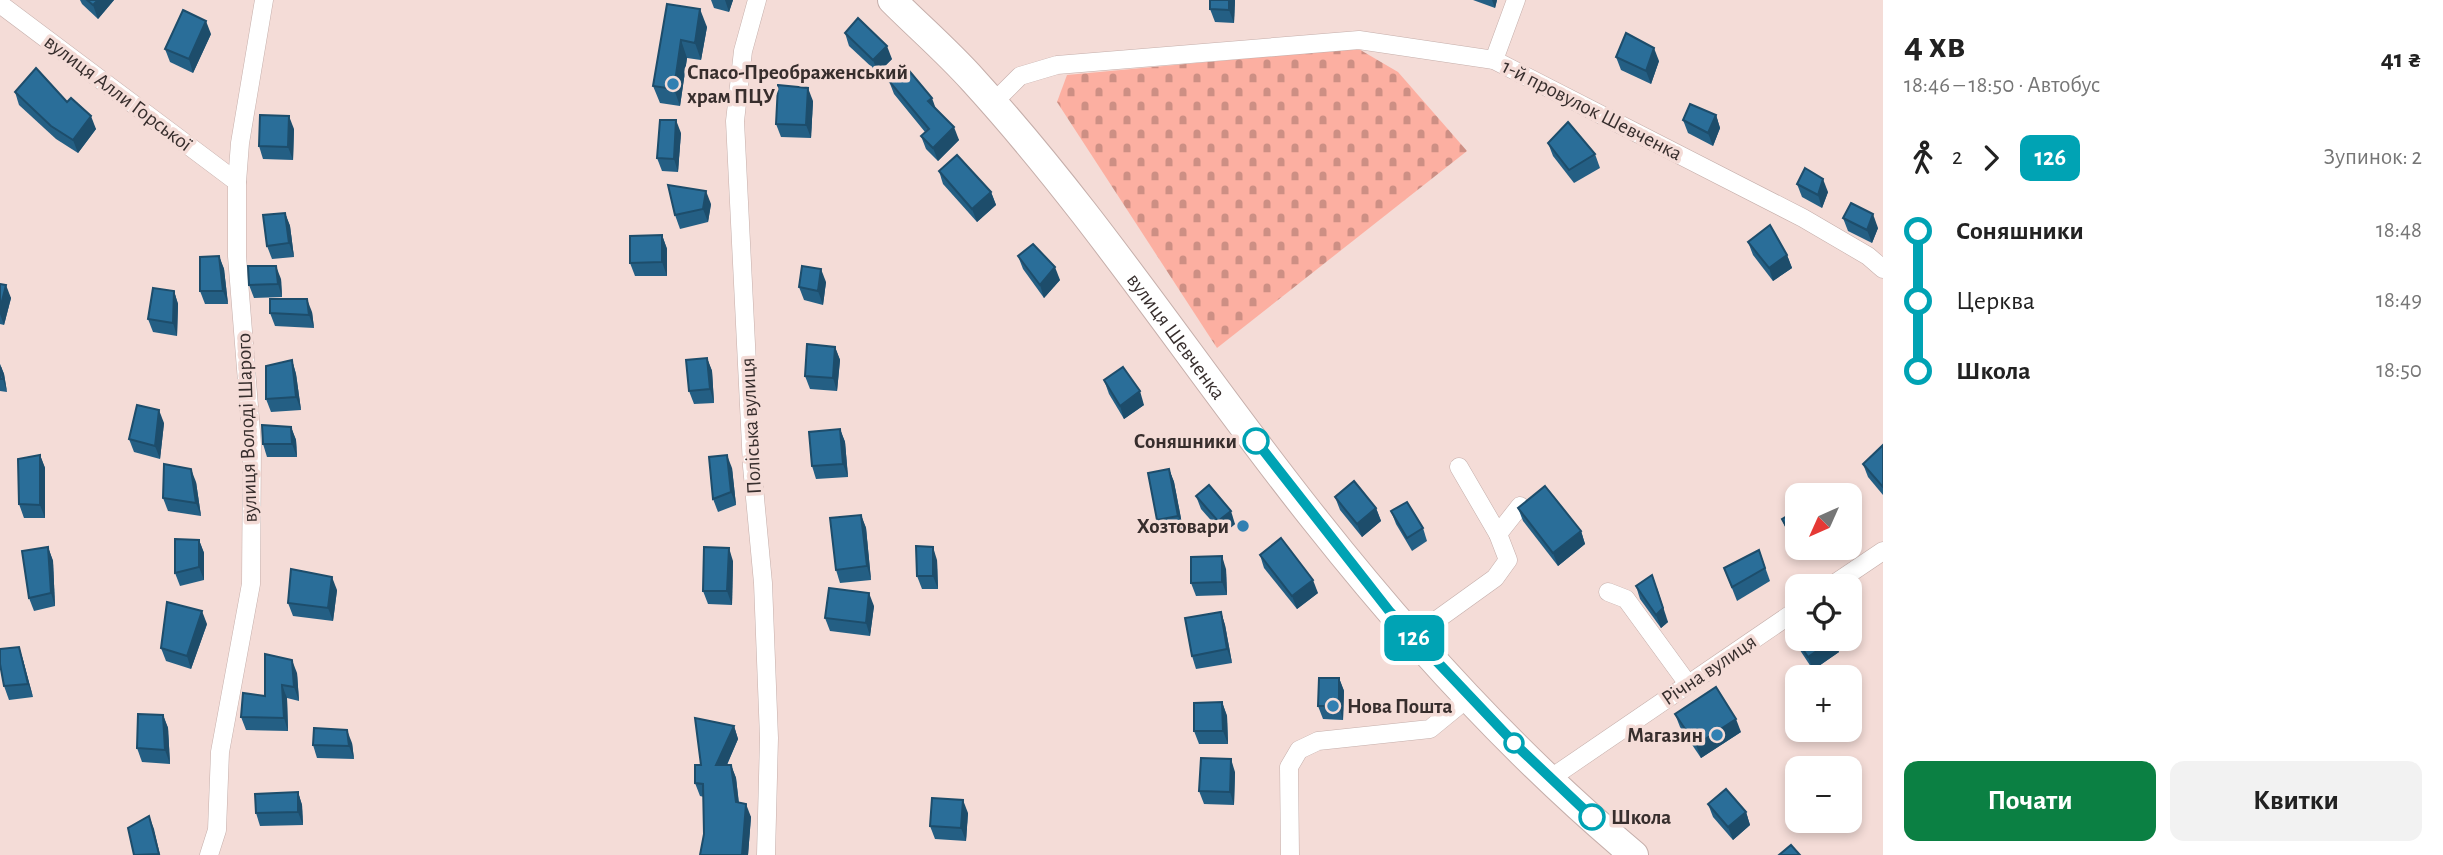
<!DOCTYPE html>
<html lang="uk">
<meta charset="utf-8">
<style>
body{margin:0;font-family:"Alegreya Sans",sans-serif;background:#f2f2f2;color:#222;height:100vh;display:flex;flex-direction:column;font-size:26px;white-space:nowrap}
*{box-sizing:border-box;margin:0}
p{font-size:23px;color:#767676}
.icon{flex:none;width:38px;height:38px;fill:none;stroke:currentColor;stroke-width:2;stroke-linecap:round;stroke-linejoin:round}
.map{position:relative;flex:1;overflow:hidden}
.side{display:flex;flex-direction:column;background:#fff;width:560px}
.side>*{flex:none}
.badge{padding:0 14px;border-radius:10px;font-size:24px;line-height:46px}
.needle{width:46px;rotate:225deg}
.tools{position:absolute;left:1785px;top:483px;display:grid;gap:14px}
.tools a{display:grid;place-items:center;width:77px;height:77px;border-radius:14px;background:#fff;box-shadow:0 4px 10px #0003;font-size:35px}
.map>.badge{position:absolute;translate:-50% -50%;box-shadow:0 0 0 4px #fff}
.legs{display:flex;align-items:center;gap:10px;height:77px;padding:0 21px;font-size:23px}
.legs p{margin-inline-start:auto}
.headline{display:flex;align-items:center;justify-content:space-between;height:119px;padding:0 21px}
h1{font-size:38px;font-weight:700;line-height:52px}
.button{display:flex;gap:14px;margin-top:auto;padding:14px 21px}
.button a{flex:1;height:80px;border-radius:14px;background:#0b8043;color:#fff;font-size:28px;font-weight:700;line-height:80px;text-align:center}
.button a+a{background:#f2f2f2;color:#222}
ul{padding:0 21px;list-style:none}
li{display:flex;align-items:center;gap:24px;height:70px;font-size:26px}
li i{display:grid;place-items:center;width:10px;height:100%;margin:0 9px;background:currentColor}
li i::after{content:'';width:18px;height:18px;margin:-9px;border:5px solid;border-radius:50%;background:#fff}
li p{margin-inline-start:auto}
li:first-child i{background:linear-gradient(#0000 50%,currentColor 0)}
li:last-child i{background:linear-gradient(currentColor 50%,#0000 0)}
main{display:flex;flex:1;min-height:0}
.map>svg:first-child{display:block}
.cemetery{fill:url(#cemetery-stones)}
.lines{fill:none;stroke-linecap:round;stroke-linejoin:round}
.minor-casing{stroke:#c5aeaa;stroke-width:19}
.primary-casing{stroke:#c5aeaa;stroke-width:30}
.minor{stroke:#fff;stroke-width:18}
.primary{stroke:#fff;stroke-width:28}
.wall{fill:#245f84}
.shaded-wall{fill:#1d4d6b}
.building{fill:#2a6e99;stroke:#1d4d6b;stroke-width:2}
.line-1-casing{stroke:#fff;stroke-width:16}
.line-1{stroke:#00a3b4;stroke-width:10}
.poi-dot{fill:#3180b2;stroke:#f4dcd7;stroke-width:2.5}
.stop-1-dot{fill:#fff;stroke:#00a3b4;stroke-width:3.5}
.labels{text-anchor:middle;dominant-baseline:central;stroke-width:7;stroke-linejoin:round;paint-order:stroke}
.poi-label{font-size:21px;font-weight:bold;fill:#372e2d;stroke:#f4dcd7;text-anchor:start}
.street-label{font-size:21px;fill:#372e2d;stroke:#f4dcd7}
.stop-label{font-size:21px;font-weight:bold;fill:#372e2d;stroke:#f4dcd7;text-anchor:end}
</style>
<main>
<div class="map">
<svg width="1883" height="855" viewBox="0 0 1883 855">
<defs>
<pattern id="cemetery-stones" width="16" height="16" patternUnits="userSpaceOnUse" patternTransform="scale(1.75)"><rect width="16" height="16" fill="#fcafa1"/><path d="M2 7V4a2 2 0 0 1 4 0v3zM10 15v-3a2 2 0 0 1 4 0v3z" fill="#cd8f84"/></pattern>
</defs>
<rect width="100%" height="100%" fill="#f4dcd7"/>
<!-- cemetery -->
<polygon class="cemetery" points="1357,48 1398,72 1467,151 1217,348 1057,102 1067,75"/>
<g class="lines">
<defs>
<g id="minor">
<polyline points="757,0 743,51 735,121 752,466 763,583 769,738 766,855"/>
<polyline points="0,4 237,182"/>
<polyline points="1494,60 1516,0"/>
<polyline points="993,103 1020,76 1057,65 1359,40 1494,60 1803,218 1868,256 1883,269"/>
<polyline points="1498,534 1520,506"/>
<polyline points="1831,586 1883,551"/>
<polyline points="1608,592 1626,599 1688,684"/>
<polyline points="1413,637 1495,578 1508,560 1498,534 1459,467"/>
<polyline points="1551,778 1797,610"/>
<polyline points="209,855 217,830 220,752 251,584 252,444 237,256 237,182 240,143 264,0"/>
<polyline points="1290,855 1289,767 1299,750 1318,741 1430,729 1469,697"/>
</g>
<g id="primary">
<path id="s1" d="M892,0c27,27 56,52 81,80 126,138 227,296 343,441 95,120 201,236 318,334"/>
</g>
</defs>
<!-- minor casing -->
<use href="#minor" class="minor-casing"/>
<!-- primary casing -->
<use href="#primary" class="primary-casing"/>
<!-- minor -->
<use href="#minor" class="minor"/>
<!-- primary -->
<use href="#primary" class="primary"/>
</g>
<!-- wall -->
<g class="wall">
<polygon points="80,0 114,0 98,19 82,4"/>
<polygon points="711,0 733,0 729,12 714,8"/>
<polygon points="1235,0 1234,23 1215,22 1210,9"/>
<polygon points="1473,0 1497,0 1495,8"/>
<polygon points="667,4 707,27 701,60 687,58 680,106 660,103 653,86"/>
<polygon points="845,33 892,59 878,73 849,46"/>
<polygon points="211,34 193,73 170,62 165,49"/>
<polygon points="1616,57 1659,61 1651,84 1621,70"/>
<polygon points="889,81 935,109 959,140 938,161 926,149 921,136 925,132 894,94"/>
<polygon points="15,92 67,102 96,129 78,153 56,139 19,105"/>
<polygon points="813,101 811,138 781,137 776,124"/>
<polygon points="1716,115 1720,128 1713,146 1688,133 1683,120"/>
<polygon points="294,129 293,160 263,159 259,146"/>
<polygon points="681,133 678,172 662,171 657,158"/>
<polygon points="1548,143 1595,154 1600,168 1574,183 1553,156"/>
<polygon points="939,171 991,192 996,205 977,222 943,184"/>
<polygon points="1797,184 1828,192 1822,208 1802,197"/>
<polygon points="711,204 708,222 680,229 675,215"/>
<polygon points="285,213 290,226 294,257 272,259 267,246"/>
<polygon points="1843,218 1878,228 1872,243 1848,231"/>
<polygon points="662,235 667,249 667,276 635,276 630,263"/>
<polygon points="1748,242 1787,255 1792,268 1773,281 1753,255"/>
<polygon points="219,256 224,269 228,304 205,304 200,291"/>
<polygon points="1018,256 1060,280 1044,298 1023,269"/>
<polygon points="281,279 282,297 254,298 249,285"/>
<polygon points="826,282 823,305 804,300 799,287"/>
<polygon points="0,284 11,298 4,325 0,324"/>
<polygon points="174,291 178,304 177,336 153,332 148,319"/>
<polygon points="312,312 314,328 275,326 270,313"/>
<polygon points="835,347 840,360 837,391 810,389 805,376"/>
<polygon points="707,358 712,371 714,403 694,404 689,391"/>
<polygon points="292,360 296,374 301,410 271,412 266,399"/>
<polygon points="0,364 4,374 7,392 0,391"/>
<polygon points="1104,380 1144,405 1124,419 1109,394"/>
<polygon points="164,423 160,459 134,452 129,439"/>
<polygon points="291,427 296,440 297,457 267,457 263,444"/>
<polygon points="840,429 845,442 848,477 816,479 812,466"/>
<polygon points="1883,445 1883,495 1868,477 1863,464"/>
<polygon points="40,455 45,468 45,518 24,518 19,504"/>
<polygon points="732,468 736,505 718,512 713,499"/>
<polygon points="1169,469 1174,482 1183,529 1162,533 1157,520"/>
<polygon points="196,482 201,516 168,511 163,498"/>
<polygon points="1196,496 1235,524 1223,534 1201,509"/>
<polygon points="1335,497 1376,508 1381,521 1362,537 1340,510"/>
<polygon points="1518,508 1581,531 1585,544 1558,566 1523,521"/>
<polygon points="1797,510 1797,548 1820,548 1802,559 1787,532 1782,519"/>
<polygon points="1391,511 1423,528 1427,541 1412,551 1396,524"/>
<polygon points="861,515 866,528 871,580 840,583 836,570"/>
<polygon points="199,540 204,553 204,580 180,586 175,573"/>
<polygon points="48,547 53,561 55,606 34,611 29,598"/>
<polygon points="1759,550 1770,581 1737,601 1724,568"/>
<polygon points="1260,555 1318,593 1297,609 1264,568"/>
<polygon points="937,560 938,589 922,589 917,576"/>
<polygon points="733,561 732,605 708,604 703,591"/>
<polygon points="1226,569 1227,595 1196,596 1191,583"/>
<polygon points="1636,586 1668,622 1661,628 1640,599"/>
<polygon points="337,590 333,621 293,616 288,603"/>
<polygon points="874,606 870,636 830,631 825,618"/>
<polygon points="1221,612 1225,625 1232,663 1196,669 1192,656"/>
<polygon points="207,624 191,669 166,661 161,648"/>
<polygon points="1787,625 1839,652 1813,670 1792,638"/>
<polygon points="19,647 23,660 33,697 9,700 4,686"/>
<polygon points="297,673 299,701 287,698 288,731 246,730 241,717 265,696"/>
<polygon points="1339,678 1344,691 1343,720 1323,719 1318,706"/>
<polygon points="1222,702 1227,716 1228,744 1199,744 1194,731"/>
<polygon points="1675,714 1741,732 1701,758 1680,727"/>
<polygon points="163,715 168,728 170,764 142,762 137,748"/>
<polygon points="734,726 738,739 727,765 731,765 736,778 739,803 751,817 748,855 700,855 704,834 704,797 700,796 695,783 701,765"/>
<polygon points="352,743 354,759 317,758 313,745"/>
<polygon points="1235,772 1234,805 1204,804 1199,791"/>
<polygon points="298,792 302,805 303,825 260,826 256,813"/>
<polygon points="1708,804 1746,812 1750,825 1733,840 1713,817"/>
<polygon points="968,813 966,841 935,839 930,826"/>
</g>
<!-- shaded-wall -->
<g class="shaded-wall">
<polygon points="98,0 114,0 98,19 93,5"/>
<polygon points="725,0 733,0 729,12"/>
<polygon points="1229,0 1235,0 1234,23 1229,10"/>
<polygon points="1492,0 1497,0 1495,8"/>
<polygon points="700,9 707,27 701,60 695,43"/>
<polygon points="206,21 211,34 193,73 189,59"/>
<polygon points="681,40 687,58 680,106 674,89"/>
<polygon points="887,46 892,59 878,73 873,60"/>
<polygon points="1654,48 1659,61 1651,84 1646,71"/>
<polygon points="808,88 813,101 811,138 806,125"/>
<polygon points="932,98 937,112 928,101"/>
<polygon points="1716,115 1720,128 1713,146 1708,133"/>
<polygon points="91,116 96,129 78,153 73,140"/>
<polygon points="289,116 294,129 293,160 288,147"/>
<polygon points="676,120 681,133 678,172 674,159"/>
<polygon points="954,127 959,140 938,161 933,148"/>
<polygon points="1823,179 1828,192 1822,208 1818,195"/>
<polygon points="706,191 711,204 708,222 703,209"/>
<polygon points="991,192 996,205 977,222 972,209"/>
<polygon points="285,213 290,226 294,257 289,243"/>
<polygon points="1873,214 1878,228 1872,243 1867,230"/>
<polygon points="662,235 667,249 667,276 662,262"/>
<polygon points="1787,255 1792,268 1773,281 1769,268"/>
<polygon points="219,256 224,269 228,304 223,291"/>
<polygon points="276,266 281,279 282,297 278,284"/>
<polygon points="1055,267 1060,280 1044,298 1040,285"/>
<polygon points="821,269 826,282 823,305 818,291"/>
<polygon points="6,285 11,298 4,325 0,314 0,309"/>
<polygon points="174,291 178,304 177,336 173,323"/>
<polygon points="307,299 312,312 314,328 309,315"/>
<polygon points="835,347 840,360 837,391 833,378"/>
<polygon points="707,358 712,371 714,403 710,389"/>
<polygon points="292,360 296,374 301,410 296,397"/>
<polygon points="0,364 4,374 7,392 3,379"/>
<polygon points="1140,391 1144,405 1124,419 1120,406"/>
<polygon points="159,410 164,423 160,459 155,446"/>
<polygon points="291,427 296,440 297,457 292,444"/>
<polygon points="840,429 845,442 848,477 843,464"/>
<polygon points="40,455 45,468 45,518 40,505"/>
<polygon points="727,455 732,468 736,505 731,492"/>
<polygon points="191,469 196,482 201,516 196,503"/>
<polygon points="1169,469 1174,482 1183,529 1178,516"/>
<polygon points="1376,508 1381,521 1362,537 1357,524"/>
<polygon points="1231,511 1235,524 1223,534 1218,521"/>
<polygon points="861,515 866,528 871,580 867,566"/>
<polygon points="1581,531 1585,544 1558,566 1553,553"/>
<polygon points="199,540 204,553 204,580 199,567"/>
<polygon points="48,547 53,561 55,606 51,593"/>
<polygon points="933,547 937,560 938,589 933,576"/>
<polygon points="729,548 733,561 732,605 727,591"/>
<polygon points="1797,548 1820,548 1802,559"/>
<polygon points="1222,556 1226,569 1227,595 1222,582"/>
<polygon points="332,577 337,590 333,621 328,608"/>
<polygon points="1313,580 1318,593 1297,609 1292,596"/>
<polygon points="1657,588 1668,622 1661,628 1656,615"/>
<polygon points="869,593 874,606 870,636 866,623"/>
<polygon points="202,611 207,624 191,669 187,656"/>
<polygon points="1221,612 1225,625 1232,663 1227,649"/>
<polygon points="1835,639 1839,652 1813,670 1808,657"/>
<polygon points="19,647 23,660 33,697 28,684"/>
<polygon points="292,660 297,673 299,701 294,687"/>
<polygon points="1339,678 1344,691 1343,720 1339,706"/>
<polygon points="282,685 287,698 288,731 284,718"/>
<polygon points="1222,702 1227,716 1228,744 1223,731"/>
<polygon points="163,715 168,728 170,764 165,750"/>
<polygon points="1736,719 1741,732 1701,758 1696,745"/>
<polygon points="734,726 738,739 721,778 716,765"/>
<polygon points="347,730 352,743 354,759 349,746"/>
<polygon points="1231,759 1235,772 1234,805 1230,792"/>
<polygon points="731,765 736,778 740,815 736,802"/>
<polygon points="298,792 302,805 303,825 298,812"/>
<polygon points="963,800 968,813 966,841 961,828"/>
<polygon points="746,804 751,817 748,855 742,855"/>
<polygon points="1746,812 1750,825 1733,840 1728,827"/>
<polygon points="149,816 154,829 160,855 159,854"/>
</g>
<!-- building -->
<g class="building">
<polygon points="87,0 98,0 93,5"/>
<polygon points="1210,0 1229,0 1229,10 1210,9"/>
<polygon points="667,4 700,9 695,43 681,40 674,89 653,86"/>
<polygon points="183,10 206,21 189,59 165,49"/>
<polygon points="858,18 887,46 873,60 845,33"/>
<polygon points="1626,33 1654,48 1646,71 1616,57"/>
<polygon points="906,67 932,98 928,101 954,127 933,148 921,136 929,129 889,81"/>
<polygon points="36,68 67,102 71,98 91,116 73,140 51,126 15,92"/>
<polygon points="778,85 808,88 806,125 776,124"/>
<polygon points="1690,104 1716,115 1708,133 1683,120"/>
<polygon points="260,115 289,116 288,147 259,146"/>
<polygon points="660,120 676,120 674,159 657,158"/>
<polygon points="1568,122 1595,154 1569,170 1548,143"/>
<polygon points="957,155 991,192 972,209 939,171"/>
<polygon points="1805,168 1823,179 1818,195 1797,184"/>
<polygon points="668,185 706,191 703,209 675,215"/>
<polygon points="1851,203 1873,214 1867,230 1843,218"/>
<polygon points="285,213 289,243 267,246 263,215"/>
<polygon points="1770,225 1787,255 1769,268 1748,242"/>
<polygon points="662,235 662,262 630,263 630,236"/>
<polygon points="1033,244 1055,267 1040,285 1018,256"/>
<polygon points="219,256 223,291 200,291 200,257"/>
<polygon points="248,266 276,266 278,284 249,285"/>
<polygon points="802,266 821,269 818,291 799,287"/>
<polygon points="0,284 6,285 0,309"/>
<polygon points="153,288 174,291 173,323 148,319"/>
<polygon points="270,299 307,299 309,315 270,313"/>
<polygon points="807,344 835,347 833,378 805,376"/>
<polygon points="707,358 710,389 689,391 686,360"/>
<polygon points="292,360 296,397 266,399 266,366"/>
<polygon points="0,367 3,379 0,379"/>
<polygon points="1123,367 1140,391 1120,406 1104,380"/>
<polygon points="137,405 159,410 155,446 129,439"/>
<polygon points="262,425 291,427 292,444 263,444"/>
<polygon points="840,429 843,464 812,466 809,432"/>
<polygon points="1883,445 1883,487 1863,464"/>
<polygon points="40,455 40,505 19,504 18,459"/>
<polygon points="727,455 731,492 713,499 709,457"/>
<polygon points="164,464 191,469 196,503 163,498"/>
<polygon points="1169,469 1178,516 1157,520 1148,473"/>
<polygon points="1354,481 1376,508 1357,524 1335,497"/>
<polygon points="1209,485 1231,511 1218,521 1196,496"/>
<polygon points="1545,486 1581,531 1553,553 1518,508"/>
<polygon points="1831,491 1832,495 1823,495"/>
<polygon points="1407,502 1423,528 1407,538 1391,511"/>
<polygon points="1797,510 1797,546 1782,519"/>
<polygon points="861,515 867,566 836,570 830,518"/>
<polygon points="1281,538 1313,580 1292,596 1260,555"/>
<polygon points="175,539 199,540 199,567 175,573"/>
<polygon points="916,546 933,547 933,576 917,576"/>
<polygon points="48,547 51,593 29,598 22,551"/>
<polygon points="704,547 729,548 727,591 703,591"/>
<polygon points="1759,550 1765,568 1732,587 1724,568"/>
<polygon points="1222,556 1222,582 1191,583 1191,557"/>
<polygon points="291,569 332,577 328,608 288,603"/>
<polygon points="1652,575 1663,608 1656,615 1636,586"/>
<polygon points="829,588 869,593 866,623 825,618"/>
<polygon points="167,602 202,611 187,656 161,648"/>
<polygon points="1221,612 1227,649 1192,656 1185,618"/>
<polygon points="1797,618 1797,639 1834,639 1808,657 1787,625"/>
<polygon points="19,647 28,684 4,686 0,664 0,649"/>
<polygon points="265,654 292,660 294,687 282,685 284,718 241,717 243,693 265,696"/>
<polygon points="1319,678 1339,678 1339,706 1318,706"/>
<polygon points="1716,687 1736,719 1696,745 1675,714"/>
<polygon points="1222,702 1223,731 1194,731 1194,703"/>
<polygon points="138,714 163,715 165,750 137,748"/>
<polygon points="695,718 734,726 716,765 731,765 736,802 746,804 742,855 700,855 704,834 703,784 695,783 695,765 701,765"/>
<polygon points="314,728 347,730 349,746 313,745"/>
<polygon points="1201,758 1231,759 1230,792 1199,791"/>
<polygon points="1726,789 1746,812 1728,827 1708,804"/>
<polygon points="298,792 298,812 256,813 255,794"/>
<polygon points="932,798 963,800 961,828 930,826"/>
<polygon points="149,816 159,854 134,855 128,828"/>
<polygon points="1791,845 1800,855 1779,855"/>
</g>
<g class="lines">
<defs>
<polyline id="line-1" points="1256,441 1390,612 1517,746 1592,817"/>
</defs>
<!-- line-1 casing -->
<use href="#line-1" class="line-1-casing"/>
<!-- line-1 -->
<use href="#line-1" class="line-1"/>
</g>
<!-- markers -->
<g class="poi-dot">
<circle cx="673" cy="84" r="7"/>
<circle cx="1243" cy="526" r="7"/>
<circle cx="1333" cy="706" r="7"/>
<circle cx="1717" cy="735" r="7"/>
</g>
<g class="stop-1-dot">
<circle cx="1256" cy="441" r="12"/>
<circle cx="1514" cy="743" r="9"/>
<circle cx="1592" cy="817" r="12"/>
</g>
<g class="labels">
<!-- poi labels -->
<g class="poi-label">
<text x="687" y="72">Спасо-Преображенський<tspan x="687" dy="24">храм ПЦУ</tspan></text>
<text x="1229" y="526" text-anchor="end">Хозтовари</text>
<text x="1347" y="706">Нова Пошта</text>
<text x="1703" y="735" text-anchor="end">Магазин</text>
</g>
<!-- street labels -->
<g class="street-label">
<text transform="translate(118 93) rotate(37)">вулиця Алли Горської</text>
<text transform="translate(1592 110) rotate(27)">1-й провулок Шевченка</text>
<text stroke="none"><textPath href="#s1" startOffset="441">вулиця Шевченка</textPath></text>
<text transform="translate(751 426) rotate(-93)">Поліська вулиця</text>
<text transform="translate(247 428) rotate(-92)">вулиця Володі Шарого</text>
<text transform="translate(1709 670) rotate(-34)">Річна вулиця</text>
</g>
<!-- stop labels -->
<g class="stop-label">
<text x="1237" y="441">Соняшники</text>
<text x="1611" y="817" text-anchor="start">Школа</text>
</g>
</g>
</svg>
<div class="tools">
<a><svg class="needle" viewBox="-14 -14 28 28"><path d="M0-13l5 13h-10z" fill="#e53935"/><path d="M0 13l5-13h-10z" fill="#767676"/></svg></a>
<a><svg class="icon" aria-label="locate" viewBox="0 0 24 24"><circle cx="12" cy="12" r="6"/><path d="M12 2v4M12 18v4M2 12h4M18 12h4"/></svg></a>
<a>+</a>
<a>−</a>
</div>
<b class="badge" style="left:1414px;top:638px;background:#00a3b4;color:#fff">126</b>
</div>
<section class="side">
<div class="headline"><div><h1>4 хв</h1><p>18:46 – 18:50 · Автобус</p></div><b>41 ₴</b></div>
<div class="legs"><svg class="icon" aria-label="walk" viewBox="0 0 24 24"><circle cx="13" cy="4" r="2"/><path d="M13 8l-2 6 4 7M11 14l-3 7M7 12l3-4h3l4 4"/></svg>2<svg class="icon" aria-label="forward" viewBox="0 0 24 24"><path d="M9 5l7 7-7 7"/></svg><b class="badge" style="background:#00a3b4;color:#fff">126</b><p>Зупинок: 2</p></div>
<ul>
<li><i style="color:#00a3b4"></i><b>Соняшники</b><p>18:48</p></li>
<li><i style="color:#00a3b4"></i><span>Церква</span><p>18:49</p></li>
<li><i style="color:#00a3b4"></i><b>Школа</b><p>18:50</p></li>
</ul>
<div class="button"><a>Почати</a><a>Квитки</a></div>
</section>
</main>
